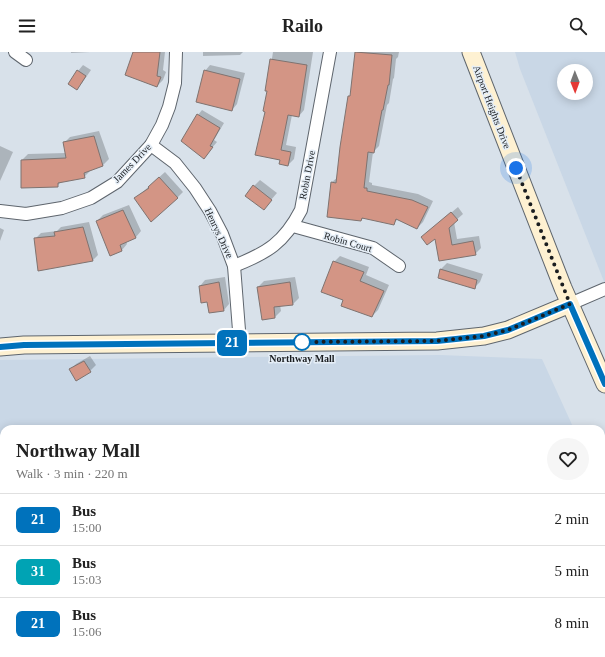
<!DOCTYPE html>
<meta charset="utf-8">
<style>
body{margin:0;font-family:"Times New Roman",serif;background:#f6f6f6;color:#222;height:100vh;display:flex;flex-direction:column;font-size:15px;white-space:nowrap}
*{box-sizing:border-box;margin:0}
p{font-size:13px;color:#767676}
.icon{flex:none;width:22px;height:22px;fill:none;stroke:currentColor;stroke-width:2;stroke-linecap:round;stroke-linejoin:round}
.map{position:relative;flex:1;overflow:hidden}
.panel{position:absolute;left:0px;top:373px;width:605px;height:232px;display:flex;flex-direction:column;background:#fff;border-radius:12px 12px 0 0;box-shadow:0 2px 10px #0003}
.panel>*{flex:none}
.badge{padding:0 8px;border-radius:6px;font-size:14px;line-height:26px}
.needle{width:26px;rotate:179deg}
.tools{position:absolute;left:557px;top:12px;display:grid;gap:8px}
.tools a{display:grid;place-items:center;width:36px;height:36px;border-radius:50%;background:#fff;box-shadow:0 2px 10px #0003;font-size:20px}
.you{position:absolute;width:20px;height:20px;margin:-10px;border:3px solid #fff;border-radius:50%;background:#1a73e8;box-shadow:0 0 0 6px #1a73e833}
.map>.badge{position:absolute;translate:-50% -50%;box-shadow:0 0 0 2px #fff}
.round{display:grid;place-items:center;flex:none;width:42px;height:42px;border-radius:21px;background:#f6f6f6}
.overview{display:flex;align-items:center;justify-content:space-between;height:68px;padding:0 16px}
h1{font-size:19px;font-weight:600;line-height:30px}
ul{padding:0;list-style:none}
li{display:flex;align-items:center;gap:12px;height:52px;padding:0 16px;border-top:1px solid #e0e0e0}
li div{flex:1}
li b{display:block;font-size:15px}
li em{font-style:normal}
li .badge{min-width:44px;font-weight:700;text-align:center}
header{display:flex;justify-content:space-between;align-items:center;height:52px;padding:0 16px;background:#fff;font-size:18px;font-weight:600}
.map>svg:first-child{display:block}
.built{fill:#c9d7e6;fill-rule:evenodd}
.shadow{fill:#0003}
.building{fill:#d39585;stroke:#7f7370}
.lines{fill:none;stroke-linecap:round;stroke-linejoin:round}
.street-casing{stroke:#5e656d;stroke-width:14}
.secondary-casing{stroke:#5e656d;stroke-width:19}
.street{stroke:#fff;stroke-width:12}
.secondary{stroke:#fef1d2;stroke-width:17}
.line-casing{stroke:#fff;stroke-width:9}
.line{stroke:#0072bc;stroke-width:6}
.walk{stroke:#1a1d20;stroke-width:4;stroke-dasharray:0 7.2}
.stop-dot{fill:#fff;stroke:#0072bc;stroke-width:2}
.labels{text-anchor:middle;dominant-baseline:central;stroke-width:3;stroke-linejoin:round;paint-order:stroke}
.street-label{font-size:10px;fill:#1a1d20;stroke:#e5eef7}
.stop-label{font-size:10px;font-weight:bold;fill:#1a1d20;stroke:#e5eef7}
</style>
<header><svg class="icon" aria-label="menu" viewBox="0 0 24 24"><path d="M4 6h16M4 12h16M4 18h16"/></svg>Railo<svg class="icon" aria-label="search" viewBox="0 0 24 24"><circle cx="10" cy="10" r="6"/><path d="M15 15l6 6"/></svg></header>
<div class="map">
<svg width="605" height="605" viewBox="0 0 605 605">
<rect width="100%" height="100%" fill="#d8e1ea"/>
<!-- built -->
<g class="built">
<path d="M515,0h90v232l-85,-215zM564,19h22v22h-22z"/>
<polygon points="440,303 542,307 574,377 4,377 4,601 601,601 601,436 605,445 605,605 0,605 0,308"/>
</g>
<!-- shadow -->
<g class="shadow">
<polygon points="71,0 90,0 71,1"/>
<polygon points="134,0 165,0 163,18 166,20 163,28 157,34"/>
<polygon points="203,0 243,0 240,3 203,4"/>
<polygon points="273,0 313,0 304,58 299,64 292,63 286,93 296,95 294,107 288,113 281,107 266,59 268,39 267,38"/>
<polygon points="357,0 399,0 398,5 396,7 394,26 393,27 389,51 387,53 379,94 373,100 369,130 372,131 372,133 418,142 433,149 423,170 417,176 398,167 394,171 364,166 361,168 328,165 332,130 338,125"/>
<polygon points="83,13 91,18 82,31 76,36 78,19"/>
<polygon points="210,13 245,21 237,52 232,58 205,19"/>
<polygon points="202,58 224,71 214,88 217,90 204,105 198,63"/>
<polygon points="99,79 109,107 103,113 90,118 90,119 84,125 62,129 57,134 22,135 22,108 28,102 66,101 64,91 70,85"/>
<polygon points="0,94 13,100 0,129"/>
<polygon points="165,120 183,140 177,146 136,146"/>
<polygon points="260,128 277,141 264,156 254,134"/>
<polygon points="129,153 141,179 136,185 126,189 127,192 122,198 110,202 97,169 103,163"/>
<polygon points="458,155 463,162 454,170 457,187 479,184 481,196 475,202 440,208 436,185 422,185"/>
<polygon points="89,170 98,203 92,209 35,187 41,181 57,179 61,175"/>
<polygon points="0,176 4,178 0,189"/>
<polygon points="340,204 369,215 366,223 389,233 378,258 372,264 345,248 334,210"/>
<polygon points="447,211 483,222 480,230 474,236 439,225 441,217"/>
<polygon points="225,225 229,252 224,258 208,249 200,234 205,228"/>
<polygon points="295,225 299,246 293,252 280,253 281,259 275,265 258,235 264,229"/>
<polygon points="90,304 96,313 90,319 70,318 76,312"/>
<polygon points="248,601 419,601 415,605 248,605"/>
</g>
<!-- building -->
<g class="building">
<polygon points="133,0 160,0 157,24 161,25 157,35 125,23"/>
<polygon points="355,0 392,3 389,33 388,33 383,58 382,58 374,101 368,100 364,136 367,136 367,139 412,148 428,155 417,177 396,167 394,173 362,166 361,169 327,165 331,130 336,131 340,95 348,44 350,44"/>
<polygon points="270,7 307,13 299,65 288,63 281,98 291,100 288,114 279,112 280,108 255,103 265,60 263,59 267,39 265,39"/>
<polygon points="77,18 86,24 77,38 68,32"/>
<polygon points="204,18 240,27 232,59 196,50"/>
<polygon points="197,62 220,76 210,94 213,95 204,107 181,89"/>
<polygon points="94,84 103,114 84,121 85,126 58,131 58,135 21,136 21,108 66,106 63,90"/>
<polygon points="159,125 178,146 151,170 134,146 149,136 148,135"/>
<polygon points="253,133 272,148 264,158 245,144"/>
<polygon points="123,158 136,186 120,193 122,199 110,204 96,169"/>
<polygon points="451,160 458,168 449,176 452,193 473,189 476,203 439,209 435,187 427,193 421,185"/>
<polygon points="83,175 93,209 38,219 34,186 55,184 54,180"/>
<polygon points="333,209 364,220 360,229 384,239 372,265 341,254 343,248 321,240"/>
<polygon points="440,217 477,228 475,237 438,226"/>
<polygon points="219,230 224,259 209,261 207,250 201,251 199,234"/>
<polygon points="290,230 293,253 274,255 275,266 262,268 257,235"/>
<polygon points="84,309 91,320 76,329 69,317"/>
</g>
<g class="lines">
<defs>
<g id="street">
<polyline points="15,0 26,8"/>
<polyline points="151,93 175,111 195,136 210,159 222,182 234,214 240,291"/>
<polyline points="0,159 26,162 62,156 91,146 117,130 151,93 162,73 169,55 175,31 176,0"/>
<polyline points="293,174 373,196 399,214"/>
<path d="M234,214c33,-13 50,-23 67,-56l29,-158"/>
<polyline points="570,252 605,237"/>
</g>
<g id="secondary">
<polyline points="471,0 563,236 605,332"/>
<polyline points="0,295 24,293 437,289 484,284 508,278 570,252"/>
</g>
</defs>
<!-- street casing -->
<use href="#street" class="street-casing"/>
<!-- secondary casing -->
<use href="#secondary" class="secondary-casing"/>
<!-- street -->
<use href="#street" class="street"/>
<!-- secondary -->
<use href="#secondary" class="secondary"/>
</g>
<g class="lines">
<defs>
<polyline id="line" points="0,295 24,293 437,289 484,284 508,278 570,252 605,332"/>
</defs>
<!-- line casing -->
<use href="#line" class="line-casing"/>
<!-- line -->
<use href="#line" class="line"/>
<!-- walk -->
<polyline class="walk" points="302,290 437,289 484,284 508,278 570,252 516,116"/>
</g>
<!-- markers -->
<circle class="stop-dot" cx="302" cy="290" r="8"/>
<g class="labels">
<!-- street labels -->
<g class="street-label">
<text transform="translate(492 55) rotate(69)">Airport Heights Drive</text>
<text transform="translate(132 111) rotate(-46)">James Drive</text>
<text transform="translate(307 123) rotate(-79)">Robin Drive</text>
<text transform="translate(219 181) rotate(65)">Henrys Drive</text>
<text transform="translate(348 190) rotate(16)">Robin Court</text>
</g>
<!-- stop labels -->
<g class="stop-label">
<text x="302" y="306">Northway Mall</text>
</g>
</g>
</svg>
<div class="tools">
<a><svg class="needle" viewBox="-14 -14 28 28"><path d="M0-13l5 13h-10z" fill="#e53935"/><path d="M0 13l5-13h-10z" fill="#767676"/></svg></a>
</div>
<div class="you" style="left:516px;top:116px"></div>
<b class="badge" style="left:232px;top:291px;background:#0072bc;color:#fff">21</b>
<section class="panel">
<div class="overview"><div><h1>Northway Mall</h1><p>Walk · 3 min · 220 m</p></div><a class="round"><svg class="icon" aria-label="heart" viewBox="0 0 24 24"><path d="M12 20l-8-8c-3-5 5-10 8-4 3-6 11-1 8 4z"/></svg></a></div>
<ul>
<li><span class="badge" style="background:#0072bc;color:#fff">21</span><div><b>Bus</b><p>15:00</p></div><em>2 min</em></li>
<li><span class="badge" style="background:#00a3b4;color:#fff">31</span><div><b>Bus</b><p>15:03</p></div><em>5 min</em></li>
<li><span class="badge" style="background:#0072bc;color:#fff">21</span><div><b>Bus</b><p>15:06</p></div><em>8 min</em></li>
</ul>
</section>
</div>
